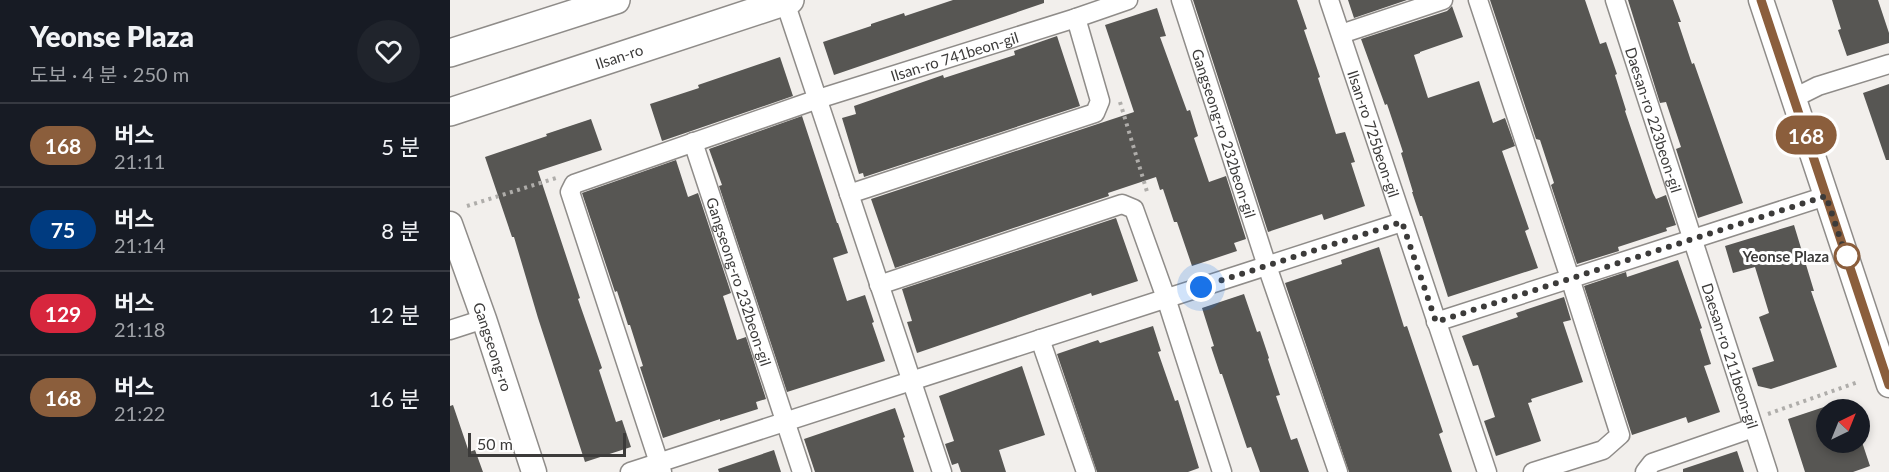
<!DOCTYPE html>
<html lang="ko">
<meta charset="utf-8">
<style>
body{margin:0;font-family:Lato,"Noto Sans KR",sans-serif;background:#20242c;color:#f1f3f6;height:100vh;display:flex;flex-direction:column;font-size:22px;white-space:nowrap}
*{box-sizing:border-box;margin:0}
p{font-size:20px;color:#9ea1a6}
.icon{flex:none;width:33px;height:33px;fill:none;stroke:currentColor;stroke-width:2;stroke-linecap:round;stroke-linejoin:round}
.map{position:relative;flex:1;overflow:hidden}
.panel{display:flex;flex-direction:column;background:#171b24;width:450px}
.panel>*{flex:none}
.badge{padding:0 12px;border-radius:20px;font-size:21px;line-height:39px}
.needle{width:39px;rotate:43deg}
.buttons{position:absolute;left:1366px;top:399px;display:grid;gap:12px}
.buttons a{display:grid;place-items:center;width:54px;height:54px;border-radius:50%;background:#171b24;box-shadow:0 3px 9px #0003;font-size:30px}
.scale{position:absolute;left:18px;bottom:15px;width:158px;box-sizing:border-box;padding-left:6px;border:3px solid #3c3b3a;border-top:0;font-size:16px;line-height:21px;white-space:nowrap;color:#3c3b3a;-webkit-text-stroke:4px #fff;paint-order:stroke}
.you{position:absolute;width:30px;height:30px;margin:-15px;border:4px solid #fff;border-radius:50%;background:#1a73e8;box-shadow:0 0 0 9px #1a73e833}
.map>.badge{position:absolute;translate:-50% -50%;box-shadow:0 0 0 3px #fff}
.round{display:grid;place-items:center;flex:none;width:63px;height:63px;border-radius:32px;background:#20242c}
.headline{display:flex;align-items:center;justify-content:space-between;height:102px;padding:0 30px}
h1{font-size:28px;font-weight:800;line-height:45px}
ul{padding:0;list-style:none}
li{display:flex;align-items:center;gap:18px;height:84px;padding:0 30px;border-top:2px solid #363941}
li div{flex:1}
li b{display:block;font-size:22px}
li em{font-style:normal}
li .badge{min-width:66px;font-weight:700;text-align:center}
main{display:flex;flex:1;min-height:0}
.map>svg:first-child{display:block}
.building{fill:#575653}
.lines{fill:none;stroke-linecap:round;stroke-linejoin:round}
.street-casing{stroke:#8f8c89;stroke-width:21}
.secondary-casing{stroke:#8f8c89;stroke-width:27}
.primary-casing{stroke:#8f8c89;stroke-width:30}
.path{stroke:#afadaa;stroke-width:4;stroke-dasharray:3 4.5;stroke-linecap:butt}
.street{stroke:#fff;stroke-width:18}
.secondary{stroke:#fff;stroke-width:24}
.primary{stroke:#fff;stroke-width:27}
.line-casing{stroke:#fff;stroke-width:14}
.line{stroke:#8b5e3c;stroke-width:9}
.walk{stroke:#3c3b3a;stroke-width:6;stroke-dasharray:0 10.8}
.stop-dot{fill:#fff;stroke:#8b5e3c;stroke-width:3}
.labels{text-anchor:middle;dominant-baseline:central;stroke-width:6;stroke-linejoin:round;paint-order:stroke}
.street-label{font-size:15px;fill:#3c3b3a;stroke:#fff}
.stop-label{font-size:15px;font-weight:bold;fill:#3c3b3a;stroke:#fff;text-anchor:end}
</style>
<main>
<section class="panel">
<div class="headline"><div><h1>Yeonse Plaza</h1><p>도보 · 4 분 · 250 m</p></div><a class="round"><svg class="icon" aria-label="heart" viewBox="0 0 24 24"><path d="M12 20l-8-8c-3-5 5-10 8-4 3-6 11-1 8 4z"/></svg></a></div>
<ul>
<li><span class="badge" style="background:#8b5e3c;color:#fff">168</span><div><b>버스</b><p>21:11</p></div><em>5 분</em></li>
<li><span class="badge" style="background:#003b80;color:#fff">75</span><div><b>버스</b><p>21:14</p></div><em>8 분</em></li>
<li><span class="badge" style="background:#d7263d;color:#fff">129</span><div><b>버스</b><p>21:18</p></div><em>12 분</em></li>
<li><span class="badge" style="background:#8b5e3c;color:#fff">168</span><div><b>버스</b><p>21:22</p></div><em>16 분</em></li>
</ul>
</section>
<div class="map">
<svg width="1439" height="472" viewBox="0 0 1439 472">
<rect width="100%" height="100%" fill="#f2efec"/>
<!-- building -->
<g class="building">
<polygon points="503,0 594,0 594,3 384,75 373,42 421,26 421,24 454,13 455,16"/>
<polygon points="743,0 847,0 857,29 854,30 870,77 868,78 886,134 895,132 905,162 901,163 915,206 874,220 872,214 818,232"/>
<polygon points="898,0 957,0 904,18"/>
<polygon points="1040,0 1135,0 1150,44 1156,42 1167,74 1165,75 1176,110 1175,111 1203,193 1206,199 1216,195 1226,225 1216,228 1217,231 1168,247 1169,251 1127,264 1101,185 1104,183 1090,140 1086,139"/>
<polygon points="1178,0 1223,0 1231,22 1228,22 1242,64 1244,63 1293,203 1248,218 1226,149 1231,147 1216,102 1210,103"/>
<polygon points="1382,0 1428,0 1439,33 1439,43 1397,56 1388,30 1391,29"/>
<polygon points="1002,6 1013,37 970,52 970,53 964,55 978,98 1029,81 1043,123 1055,118 1065,146 1052,151 1079,229 1075,231 1088,268 998,297 972,216 970,216 962,192 963,192 951,153 953,152 937,104 935,105 911,39 997,11"/>
<polygon points="707,8 716,36 710,37 737,111 740,110 748,136 744,138 759,182 776,176 796,239 784,243 787,251 742,266 727,222 724,222 713,189 710,190 706,177 658,193 659,196 445,268 421,199 684,112 655,25"/>
<polygon points="607,36 630,106 414,177 413,173 409,174 392,118 406,114 404,106 493,75 494,78 565,55 564,51"/>
<polygon points="330,57 343,96 212,141 200,104 249,88 248,85"/>
<polygon points="1439,84 1439,160 1436,160 1413,93"/>
<polygon points="352,116 387,223 388,223 398,253 383,258 397,301 415,295 424,322 422,323 435,361 337,392 269,186 272,185 259,149"/>
<polygon points="141,119 152,150 88,171 130,298 128,299 152,368 149,370 166,422 172,420 181,447 135,462 88,318 64,237 62,237 35,157 97,136 96,134"/>
<polygon points="226,160 238,197 248,193 281,293 273,296 287,340 296,337 316,399 306,402 308,409 270,421 270,419 213,438 190,367 193,366 180,325 178,325 167,291 165,292 132,193"/>
<polygon points="666,218 688,281 642,296 641,293 467,353 457,322 462,321 452,289"/>
<polygon points="1344,225 1364,291 1361,291 1387,367 1321,389 1308,386 1302,368 1324,361 1309,317 1319,313 1305,267 1283,273 1275,246"/>
<polygon points="929,247 954,327 957,326 993,432 989,434 1002,472 899,472 835,283 892,264 891,260"/>
<polygon points="1228,260 1252,328 1250,329 1261,364 1254,366 1270,412 1238,423 1236,417 1182,435 1134,286 1176,272 1177,277"/>
<polygon points="794,294 807,332 810,331 819,358 818,359 830,395 826,396 841,440 847,438 859,472 810,472 801,447 797,448 772,374 770,374 761,347 764,346 752,308"/>
<polygon points="1114,297 1121,320 1113,322 1133,382 1081,399 1082,402 1078,403 1091,441 1046,456 1034,421 1045,417 1028,365 1023,366 1012,336 1068,317 1066,313"/>
<polygon points="703,326 711,351 708,352 725,401 728,400 749,468 738,472 647,472 607,354 648,340 650,343"/>
<polygon points="572,366 595,435 549,450 556,472 511,472 508,463 502,465 495,444 504,441 489,396"/>
<polygon points="3,405 19,452 25,450 33,472 0,472 0,406"/>
<polygon points="1377,406 1377,442 1412,442 1420,466 1403,472 1355,472 1338,419"/>
<polygon points="445,408 455,437 453,438 464,472 365,472 354,439"/>
<polygon points="324,450 331,472 269,472 268,469"/>
<polygon points="1287,451 1294,472 1233,472 1233,469"/>
</g>
<g class="lines">
<defs>
<g id="street">
<path id="s1" d="M731,0l86,266 71,206"/>
<path id="s2" d="M879,0l158,472"/>
<polyline points="1028,0 1120,278 1170,435 1153,450 1083,472"/>
<path id="s3" d="M1165,0l153,472"/>
<polyline points="335,2 492,472"/>
<polyline points="891,34 993,0"/>
<polyline points="1344,98 1368,86 1439,64"/>
<path id="s4" d="M243,142l109,330"/>
<polyline points="399,194 645,113 650,101 626,18"/>
<polyline points="429,285 672,204 684,209 716,298 772,472"/>
<polyline points="986,322 1376,196"/>
<polyline points="0,330 34,319"/>
<polyline points="590,339 636,472"/>
<polyline points="180,472 952,222"/>
<path id="s5" d="M212,472l-92,-280 4,-8 244,-85 258,-81 52,-18"/>
<polyline points="1195,472 1202,463 1303,428"/>
</g>
<g id="secondary">
<polyline points="1311,0 1439,385"/>
<path id="s6" d="M0,224l34,95 50,153"/>
</g>
<g id="primary">
<polyline points="0,53 166,0"/>
<path id="s7" d="M0,112l340,-112"/>
</g>
</defs>
<!-- street casing -->
<use href="#street" class="street-casing"/>
<!-- secondary casing -->
<use href="#secondary" class="secondary-casing"/>
<!-- primary casing -->
<use href="#primary" class="primary-casing"/>
<!-- path -->
<g class="path">
<polyline points="670,102 698,195"/>
<polyline points="17,206 106,178"/>
<polyline points="1318,414 1408,382"/>
</g>
<!-- street -->
<use href="#street" class="street"/>
<!-- secondary -->
<use href="#secondary" class="secondary"/>
<!-- primary -->
<use href="#primary" class="primary"/>
</g>
<g class="lines">
<defs>
<polyline id="line" points="1311,0 1439,385"/>
</defs>
<!-- line casing -->
<use href="#line" class="line-casing"/>
<!-- line -->
<use href="#line" class="line"/>
<!-- walk -->
<polyline class="walk" points="751,287 952,222 986,322 1376,196 1397,259 1397,256"/>
</g>
<!-- markers -->
<circle class="stop-dot" cx="1397" cy="256" r="12"/>
<g class="labels">
<!-- street labels -->
<g class="street-label">
<text stroke="none"><textPath href="#s7" startOffset="178">Ilsan-ro</textPath></text>
<text stroke="none"><textPath href="#s5" startOffset="705">Ilsan-ro 741beon-gil</textPath></text>
<text stroke="none"><textPath href="#s3" startOffset="126">Daesan-ro 223beon-gil</textPath></text>
<text stroke="none"><textPath href="#s1" startOffset="140">Gangseong-ro 232beon-gil</textPath></text>
<text stroke="none"><textPath href="#s2" startOffset="141">Ilsan-ro 725beon-gil</textPath></text>
<text stroke="none"><textPath href="#s4" startOffset="147">Gangseong-ro 232beon-gil</textPath></text>
<text stroke="none"><textPath href="#s6" startOffset="130">Gangseong-ro</textPath></text>
<text stroke="none"><textPath href="#s3" startOffset="374">Daesan-ro 211beon-gil</textPath></text>
</g>
<!-- stop labels -->
<g class="stop-label">
<text x="1379" y="256">Yeonse Plaza</text>
</g>
</g>
</svg>
<div class="buttons">
<a><svg class="needle" viewBox="-14 -14 28 28"><path d="M0-13l5 13h-10z" fill="#e53935"/><path d="M0 13l5-13h-10z" fill="#9ea1a6"/></svg></a>
</div>
<div class="scale">50 m</div>
<div class="you" style="left:751px;top:287px"></div>
<b class="badge" style="left:1356px;top:135px;background:#8b5e3c;color:#fff">168</b>
</div>
</main>
